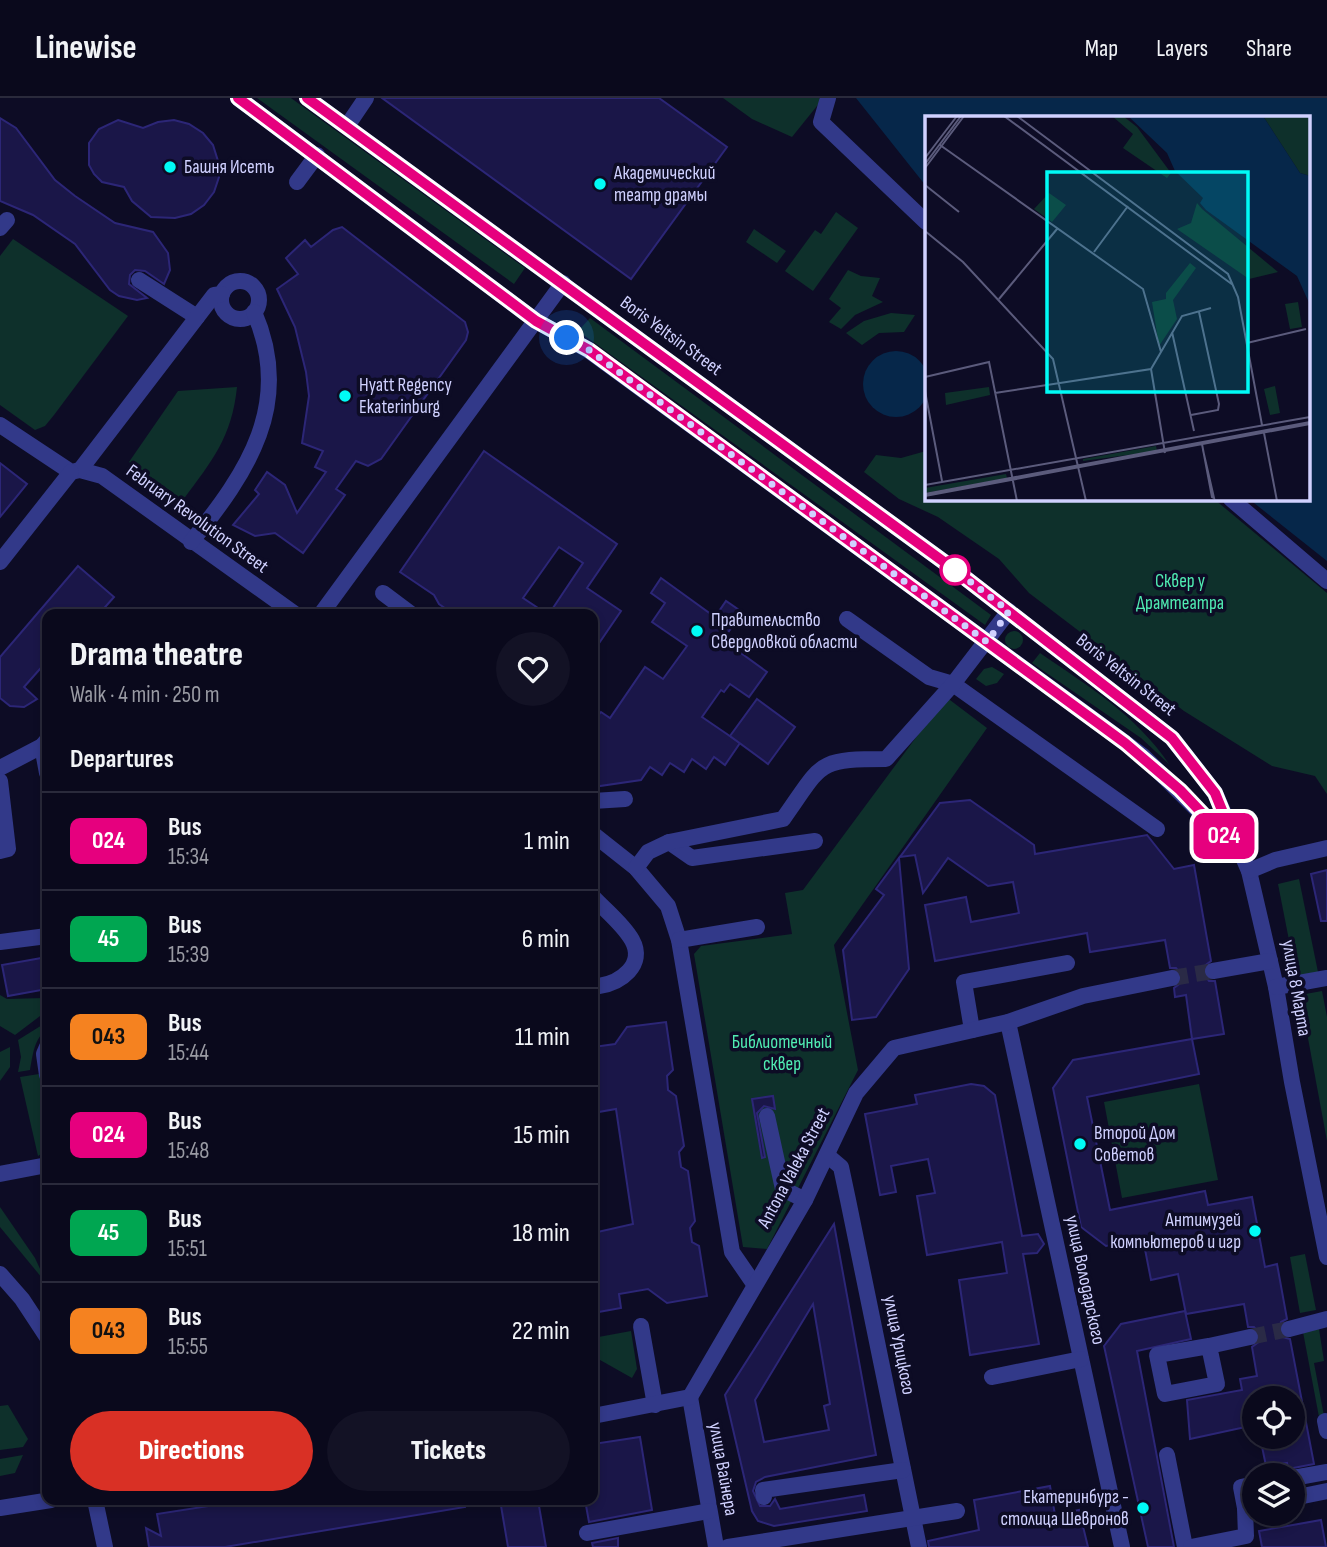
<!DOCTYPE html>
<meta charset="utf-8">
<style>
body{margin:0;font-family:"Sofia Sans Condensed",sans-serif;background:#131225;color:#f1f3f6;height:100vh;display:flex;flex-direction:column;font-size:26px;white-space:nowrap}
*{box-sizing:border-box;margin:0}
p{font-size:23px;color:#999aa3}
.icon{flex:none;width:38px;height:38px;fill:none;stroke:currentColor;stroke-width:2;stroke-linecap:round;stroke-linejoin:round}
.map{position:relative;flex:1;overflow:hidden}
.side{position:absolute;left:42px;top:511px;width:556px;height:896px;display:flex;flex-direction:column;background:#0a091c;border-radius:14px;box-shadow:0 4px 10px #0003,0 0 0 2px #2a2a3b}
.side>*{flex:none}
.badge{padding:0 14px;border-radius:10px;font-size:24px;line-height:46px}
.buttons{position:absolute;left:1242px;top:1288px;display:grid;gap:14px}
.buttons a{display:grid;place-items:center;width:63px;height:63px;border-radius:50%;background:#0a091c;box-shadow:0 4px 10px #0003,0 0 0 2px #2a2a3b;font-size:35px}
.you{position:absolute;width:35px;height:35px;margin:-18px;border:5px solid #fff;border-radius:50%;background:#1a73e8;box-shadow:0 0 0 10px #1a73e833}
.map>.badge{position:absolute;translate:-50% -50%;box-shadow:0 0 0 4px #fff}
h2{padding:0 28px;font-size:26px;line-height:63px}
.round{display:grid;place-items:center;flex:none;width:74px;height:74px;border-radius:37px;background:#131225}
.headline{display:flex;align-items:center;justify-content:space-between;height:119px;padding:0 28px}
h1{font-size:33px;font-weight:800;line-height:52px}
.button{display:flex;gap:14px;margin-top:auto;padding:14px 28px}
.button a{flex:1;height:80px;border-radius:42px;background:#d93025;color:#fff;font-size:28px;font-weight:800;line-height:80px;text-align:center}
.button a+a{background:#131225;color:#f1f3f6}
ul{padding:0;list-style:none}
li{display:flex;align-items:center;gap:21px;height:98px;padding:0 28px;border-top:2px solid #2a2a3b}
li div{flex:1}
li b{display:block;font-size:26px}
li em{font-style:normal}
li .badge{min-width:77px;font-weight:700;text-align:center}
header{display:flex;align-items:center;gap:42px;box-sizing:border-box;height:98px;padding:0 35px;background:#0a091c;border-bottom:2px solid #2a2a3b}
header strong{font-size:33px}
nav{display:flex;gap:38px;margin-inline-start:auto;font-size:24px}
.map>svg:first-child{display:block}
.green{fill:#0e302b}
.water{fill:#06274a}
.building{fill:#1a1648;stroke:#2c2677;stroke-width:2;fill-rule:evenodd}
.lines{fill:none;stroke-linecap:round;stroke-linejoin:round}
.minor-tunnel{stroke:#2a2a46;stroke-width:16;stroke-dasharray:16 8;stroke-linecap:butt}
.minor{stroke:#323989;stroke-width:16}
.line-casing{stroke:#fff;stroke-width:16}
.line{stroke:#e6007e;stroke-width:10}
.walk{stroke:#d0d1ff;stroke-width:7;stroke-dasharray:0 12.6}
.poi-dot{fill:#00fbf6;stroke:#0d0c25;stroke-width:2.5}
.stop-dot{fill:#fff;stroke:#e6007e;stroke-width:3.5}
.labels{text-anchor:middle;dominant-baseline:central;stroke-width:7;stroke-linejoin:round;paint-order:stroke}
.poi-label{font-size:19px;fill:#d0d1ff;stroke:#0d0c25;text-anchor:start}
.street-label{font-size:19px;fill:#d0d1ff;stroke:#0d0c25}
.park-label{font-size:19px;fill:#50ecb2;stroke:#0d0c25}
.inset-road{fill:none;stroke:#5b5b7c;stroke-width:2}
.view{fill:#00fbf6;fill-opacity:0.15;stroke:#00fbf6;stroke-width:3.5}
.inset-edge{fill:none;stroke:#d0d1ff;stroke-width:3.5}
</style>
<header>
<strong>Linewise</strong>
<nav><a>Map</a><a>Layers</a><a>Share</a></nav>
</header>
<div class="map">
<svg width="1327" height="1449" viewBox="0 0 1327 1449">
<rect width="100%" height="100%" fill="#0d0c25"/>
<!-- green -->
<g class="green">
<polygon points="257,0 291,0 525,170 514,186"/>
<polygon points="723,0 819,0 821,3 792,39 752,21"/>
<polygon points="836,114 858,130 813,193 785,173 815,132 821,136"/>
<polygon points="754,131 786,153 777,165 746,144"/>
<polygon points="13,141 128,218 54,317 45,328 35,332 0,307 0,158"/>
<polygon points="848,172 861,178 880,180 872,198 883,204 855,217 841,231 829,224 841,210 829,201"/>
<polygon points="891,215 915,217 904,234 879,235 862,247 846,235 864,223"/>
<polygon points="590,220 991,517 985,527 578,233"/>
<path d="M237,289c-5,50 -25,74 -54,113l-54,-38 49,-71z"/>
<polygon points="926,353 926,401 1214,401 1327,495 1327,696 1315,678 1272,668 1184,613 1029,495 999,461 938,419 899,401 864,374 876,357 901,360"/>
<circle cx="1014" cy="542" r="9"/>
<path d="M1040,555c48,33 96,62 129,111l-28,-26 -109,-75z"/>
<polygon points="992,569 1004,576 997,585 986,588 976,581 984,571"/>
<polygon points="946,599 987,630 834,847 858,972 767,1151 743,1149 694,856 701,848 792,836 785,795 803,792"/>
<polygon points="1299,781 1318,874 1296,878 1278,786"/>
<polygon points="1322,893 1327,919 1327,1043 1300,897"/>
<polygon points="0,897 7,901 44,900 44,915 15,937 0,928"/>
<path d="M47,924v7c-13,10 -14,25 -17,41l-12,2 3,-15 -3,-17z"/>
<polygon points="10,949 10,969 0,983 0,954"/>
<polygon points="39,976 47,1004 47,1052 38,1058 20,979"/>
<polygon points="1199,986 1218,1082 1122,1100 1104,1004"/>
<polygon points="0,1109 35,1160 47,1186 0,1129"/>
<polygon points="1305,1156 1316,1212 1300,1215 1290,1159"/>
<polygon points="1319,1231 1324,1263 1314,1265 1324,1318 1319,1319 1303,1234"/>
<polygon points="631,1233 637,1271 632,1280 593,1258 593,1240"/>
<polygon points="8,1307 28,1341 23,1349 0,1352 0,1308"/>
<polygon points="23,1357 15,1375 0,1378 0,1361"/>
</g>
<!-- water -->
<g class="water">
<polygon points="856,0 1327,0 1327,463 1249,401 1308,401 1308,19 926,19 926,88"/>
<circle cx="896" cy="286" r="33"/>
</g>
<!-- building -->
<g class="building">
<polygon points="382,0 659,0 727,49 631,181"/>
<polygon points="0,20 16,30 55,82 75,98 115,125 153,134 168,155 170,172 164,186 145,173 135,172 130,177 129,186 147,200 137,202 119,198 110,192 75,146 33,117 0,103"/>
<polygon points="118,22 143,30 158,24 174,22 189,26 203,35 213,47 218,63 219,79 214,94 204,107 191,116 175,120 151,119 132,103 124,89 102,84 94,76 89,67 89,45 99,31"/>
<polygon points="342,129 465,224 468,234 466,242 381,361 368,368 356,363 336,391 345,397 303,455 275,435 255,438 233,427 259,396 255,392 267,374 285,387 297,415 326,374 315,369 323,353 302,345 309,298 306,274 295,229 277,191 298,176 286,160 305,142 311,149 333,132"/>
<polygon points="484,353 617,446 587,490 621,513 593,554 593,516 549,516 583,465 559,449 523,500 547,516 452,515 439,506 434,497 400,474"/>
<polygon points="0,365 27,386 0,419"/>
<polygon points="78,468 114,499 99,516 47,516 47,563 24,589 37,601 24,609 10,608 0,600 0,559"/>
<polygon points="661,480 715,519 726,503 742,514 723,542 767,574 749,599 730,586 724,594 721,592 702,619 740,645 725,667 714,659 706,671 692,661 684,674 670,665 662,677 650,669 641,682 593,689 593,624 601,614 610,620 645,569 663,581 687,548 652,524 665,505 651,495"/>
<polygon points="757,601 795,629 768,666 730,638"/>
<polygon points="970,702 1034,747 1035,756 1147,737 1174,771 1194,767 1211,863 1203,869 1203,875 1209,883 1215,883 1224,936 1192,941 1186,897 1175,899 1174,890 1182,884 1182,877 1176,870 1170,870 1165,842 1090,854 1087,835 935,863 925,807 966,799 971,824 1019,815 1013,784 988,788 948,760 923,795 915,757 900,759 940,705"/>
<polygon points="899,760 909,871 876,919 852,922 843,852 884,797 876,791"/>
<polygon points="1327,772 1327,823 1321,823 1311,776"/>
<polygon points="47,859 47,891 8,898 2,867"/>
<polygon points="666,924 673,972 667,978 668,992 676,998 684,1048 679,1054 681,1069 688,1073 695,1123 690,1130 692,1144 699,1148 707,1198 667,1205 648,1191 619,1196 621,1210 593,1215 593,1135 633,1126 616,1011 593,1015 593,949 615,946 627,929"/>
<polygon points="1192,941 1199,976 1087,999 1110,1112 1205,1093 1208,1107 1252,1099 1265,1169 1277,1166 1287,1221 1281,1224 1279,1233 1282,1239 1290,1241 1314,1366 1288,1371 1287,1365 1266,1368 1260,1339 1293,1339 1293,1300 1255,1300 1255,1327 1190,1341 1187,1302 1242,1292 1240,1281 1257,1278 1252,1249 1260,1243 1260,1236 1254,1229 1248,1229 1244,1206 1186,1216 1178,1176 1151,1182 1143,1141 1106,1148 1081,1129 1053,990 1073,962"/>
<polygon points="971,986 984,988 995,997 1022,1138 1038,1136 1044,1146 1037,1155 1023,1156 1039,1246 970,1257 959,1182 1007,1175 1002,1144 927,1157 917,1098 935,1095 928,1061 891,1068 896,1094 880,1097 865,1016 917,1006 915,997"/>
<polygon points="773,998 775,1011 764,1008 757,1015 765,1059 762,1060 752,1001"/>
<path d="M834,1126l42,231 -111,22 -9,5 -3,9 7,15h10l5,-7 5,10 84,-14 3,16 -93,15 -16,-5 -6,-10 -27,-116zM813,1206l17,100 -6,2 5,24 -65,12 -9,-42z"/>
<polygon points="1185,1213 1191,1241 1137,1253 1174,1449 1148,1449 1104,1248 1121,1226"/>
<polygon points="640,1339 652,1412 589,1424 585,1402 593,1402 593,1346"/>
<polygon points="1050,1388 1055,1417 1079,1412 1088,1449 929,1449 928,1443 979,1432 974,1402"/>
<polygon points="247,1402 464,1402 465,1409 225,1449 149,1449 146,1430 161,1438 157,1416"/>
<polygon points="500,1402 538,1402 546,1449 508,1449"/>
<polygon points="1321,1422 1326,1449 1262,1449 1259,1433"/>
<polygon points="618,1440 618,1449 593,1449 592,1445"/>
</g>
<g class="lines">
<!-- minor-tunnel -->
<g class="minor-tunnel">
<polyline points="1172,880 1213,873"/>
<polyline points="1250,1239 1289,1231"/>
</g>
<!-- minor -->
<g class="minor">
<polyline points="238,0 536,223 588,252 1090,619 1143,658 1233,747"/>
<polyline points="307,0 955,472 1172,640 1215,695 1249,773 1276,889 1292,984 1327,1159"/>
<polyline points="828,0 821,24 926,124"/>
<polyline points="347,28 366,0"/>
<polyline points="297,84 317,57"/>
<polyline points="0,130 7,122"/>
<polyline points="139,182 197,219"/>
<circle cx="240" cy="202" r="19"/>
<polyline points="0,327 71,374 80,372 102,378 295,516"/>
<polyline points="80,372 214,197 222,196"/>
<polyline points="1231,401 1327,483"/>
<path d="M191,444c57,-70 103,-139 63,-230"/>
<polyline points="0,464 71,374"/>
<polyline points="383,495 411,516"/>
<polyline points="321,516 563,185"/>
<polyline points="847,521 929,579 953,586 1157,731"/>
<polyline points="47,642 42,648 47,675"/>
<polyline points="0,670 42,648"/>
<polyline points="0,683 8,751 0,753"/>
<polyline points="593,703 625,701"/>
<polyline points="593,736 636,770 668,808 679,842 732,1154 754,1186"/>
<polyline points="669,744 692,760 815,743"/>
<path d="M636,770l12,-16 21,-10 114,-23c40,-56 32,-60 103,-60l67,-75 56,-73"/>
<polyline points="1249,773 1275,762 1327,750"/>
<path d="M593,799c12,13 30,27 39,43 14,25 -12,43 -33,46"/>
<polyline points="679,842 757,829"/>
<polyline points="0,844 47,838"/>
<polyline points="1213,873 1270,863"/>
<polyline points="1276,889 1327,880"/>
<polyline points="1008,924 1122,1449"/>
<polyline points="972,932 964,884 1067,865"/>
<polyline points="47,949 44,956 47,977"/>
<polyline points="767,1018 783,1091 805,1102"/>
<polyline points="828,1058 841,1069 848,1102 919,1449"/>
<polyline points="0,1076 47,1067"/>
<polyline points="0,1176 22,1201 47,1239"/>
<polyline points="641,1228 655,1307"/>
<polyline points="1289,1231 1327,1221"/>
<polyline points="1209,1248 1157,1257 1165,1296 1217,1286 1209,1248 1250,1239"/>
<polyline points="992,1279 1081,1261"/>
<polyline points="690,1299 716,1449"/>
<polyline points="593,1318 690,1299 805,1102 856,995 894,950 1008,924 1083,898 1172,880"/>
<polyline points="1325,1323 1327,1333"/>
<polyline points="1167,1357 1185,1449"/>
<polyline points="1293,1380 1327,1374"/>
<polyline points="1255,1386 1241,1389 1245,1410 1255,1408"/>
<polyline points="764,1399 763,1392 903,1372"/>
<polyline points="1293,1400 1327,1393"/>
<polyline points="95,1402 105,1449"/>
<polyline points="0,1410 51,1402"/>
<polyline points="587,1435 709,1413"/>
<polyline points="728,1449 957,1413"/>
<polyline points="1191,1449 1246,1438 1245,1410"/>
</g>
</g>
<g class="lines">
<defs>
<polyline id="line" points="238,0 536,223 589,252 1125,645 1180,692 1239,754 1215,695 1172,640 955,472 307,0"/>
</defs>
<!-- line casing -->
<use href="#line" class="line-casing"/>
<!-- line -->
<use href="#line" class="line"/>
<!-- walk -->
<polyline class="walk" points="567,240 589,252 987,544 1009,513 955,472"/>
</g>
<!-- markers -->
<g class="poi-dot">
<circle cx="170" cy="69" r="7"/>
<circle cx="600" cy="86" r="7"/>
<circle cx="345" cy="298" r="7"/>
<circle cx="697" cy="533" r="7"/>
<circle cx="1080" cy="1046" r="7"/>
<circle cx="1255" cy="1133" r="7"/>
<circle cx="1143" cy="1410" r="7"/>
</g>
<circle class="stop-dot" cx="955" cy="472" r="14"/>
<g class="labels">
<!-- poi labels -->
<g class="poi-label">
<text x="184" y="69">Башня Исеть</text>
<text x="614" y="75">Академический<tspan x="614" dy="22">театр драмы</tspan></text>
<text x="359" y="287">Hyatt Regency<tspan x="359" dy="22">Ekaterinburg</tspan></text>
<text x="711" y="522">Правительство<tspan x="711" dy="22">Свердловкой области</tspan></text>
<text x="1094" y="1035">Второй Дом<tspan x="1094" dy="22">Советов</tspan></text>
<text x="1241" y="1122" text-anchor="end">Антимузей<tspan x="1241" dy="22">компьютеров и игр</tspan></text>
<text x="1129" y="1399" text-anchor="end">Екатеринбург -<tspan x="1129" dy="22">столица Шевронов</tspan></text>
</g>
<!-- street labels -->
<g class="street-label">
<text transform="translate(671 238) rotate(36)">Boris Yeltsin Street</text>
<text transform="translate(197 421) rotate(36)">February Revolution Street</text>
<text transform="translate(1126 577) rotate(38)">Boris Yeltsin Street</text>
<text transform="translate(1296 890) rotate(80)">улица 8 Марта</text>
<text transform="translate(794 1070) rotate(-62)">Antona Valeka Street</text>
<text transform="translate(1085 1182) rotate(78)">улица Володарского</text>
<text transform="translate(899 1247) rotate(79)">улица Урицкого</text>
<text transform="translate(723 1371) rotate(80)">улица Вайнера</text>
</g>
<!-- park labels -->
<g class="park-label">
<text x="1180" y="483">Сквер у<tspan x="1180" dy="22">Драмтеатра</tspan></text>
<text x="782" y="944">Библиотечный<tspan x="782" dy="22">сквер</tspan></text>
</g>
</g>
<!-- overview -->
<g transform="translate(925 18)">
<rect width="385" height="385" fill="#0d0c25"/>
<path d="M187,0h11l14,11 34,46 -4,5 -44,-30 10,-14zM338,0h47v60l-10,-3zM124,77l17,12 -14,17 -18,-13zM272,87l5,6 76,63 -29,7 -72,-50 14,-6zM265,147l6,5 -23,32 4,19 -18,27 -7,-44 14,-3v-6zM373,186l4,25 -12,2 -5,-25zM350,270l5,27 -10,2 -6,-26zM64,271l1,8 -44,10 -1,-12zM231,330l1,5 -74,10v-2zM81,358l1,4 -82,15v-5z" fill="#0e302b"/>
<path d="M203,0h135l37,57 10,3v129l-13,-29 -91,-66 -6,-7 3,-5 -28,-27 -8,-18z" fill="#06274a"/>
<path class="inset-road" d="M79,0l229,169M92,0l211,158 10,23 24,128M15,29l203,144 18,63M0,42l32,-42M0,48l36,-48M0,52l39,-52M0,69l34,27M0,115l38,31 90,97 33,142M169,136l34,-46M74,183l58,-70M247,216l22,99M322,227l59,-14M226,253l14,84M0,261l64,-15 28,139M0,275l17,90M70,277l156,-24 31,-53 29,-8M266,299l27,-5 1,-6 -20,-92M339,317l13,68M277,328l10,53 2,1 -11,-48M0,369l385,-68M0,378l385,-72M0,380l385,-72"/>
<path class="view" d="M122,56h201v220h-201z"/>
<rect width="385" height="385" class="inset-edge"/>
</g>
</svg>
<div class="buttons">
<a><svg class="icon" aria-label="locate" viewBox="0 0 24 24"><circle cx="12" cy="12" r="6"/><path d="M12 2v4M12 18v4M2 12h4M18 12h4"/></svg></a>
<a><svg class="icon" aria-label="layers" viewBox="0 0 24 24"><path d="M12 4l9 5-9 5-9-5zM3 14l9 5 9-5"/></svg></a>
</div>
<div class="you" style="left:567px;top:240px"></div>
<b class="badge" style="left:1224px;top:738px;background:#e6007e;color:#fff">024</b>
<section class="side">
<div class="headline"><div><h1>Drama theatre</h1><p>Walk · 4 min · 250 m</p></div><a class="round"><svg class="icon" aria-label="heart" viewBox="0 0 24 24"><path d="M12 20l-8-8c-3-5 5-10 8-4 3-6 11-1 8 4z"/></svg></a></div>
<h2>Departures</h2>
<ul>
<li><span class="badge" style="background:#e6007e;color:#fff">024</span><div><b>Bus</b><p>15:34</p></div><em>1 min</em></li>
<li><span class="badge" style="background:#00a651;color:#fff">45</span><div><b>Bus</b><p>15:39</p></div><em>6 min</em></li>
<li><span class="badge" style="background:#f58220;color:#111">043</span><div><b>Bus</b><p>15:44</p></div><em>11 min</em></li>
<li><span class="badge" style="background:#e6007e;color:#fff">024</span><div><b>Bus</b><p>15:48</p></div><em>15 min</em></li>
<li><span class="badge" style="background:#00a651;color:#fff">45</span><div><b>Bus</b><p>15:51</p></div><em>18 min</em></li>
<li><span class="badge" style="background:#f58220;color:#111">043</span><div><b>Bus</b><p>15:55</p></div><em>22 min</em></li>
</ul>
<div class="button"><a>Directions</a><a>Tickets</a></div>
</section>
</div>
